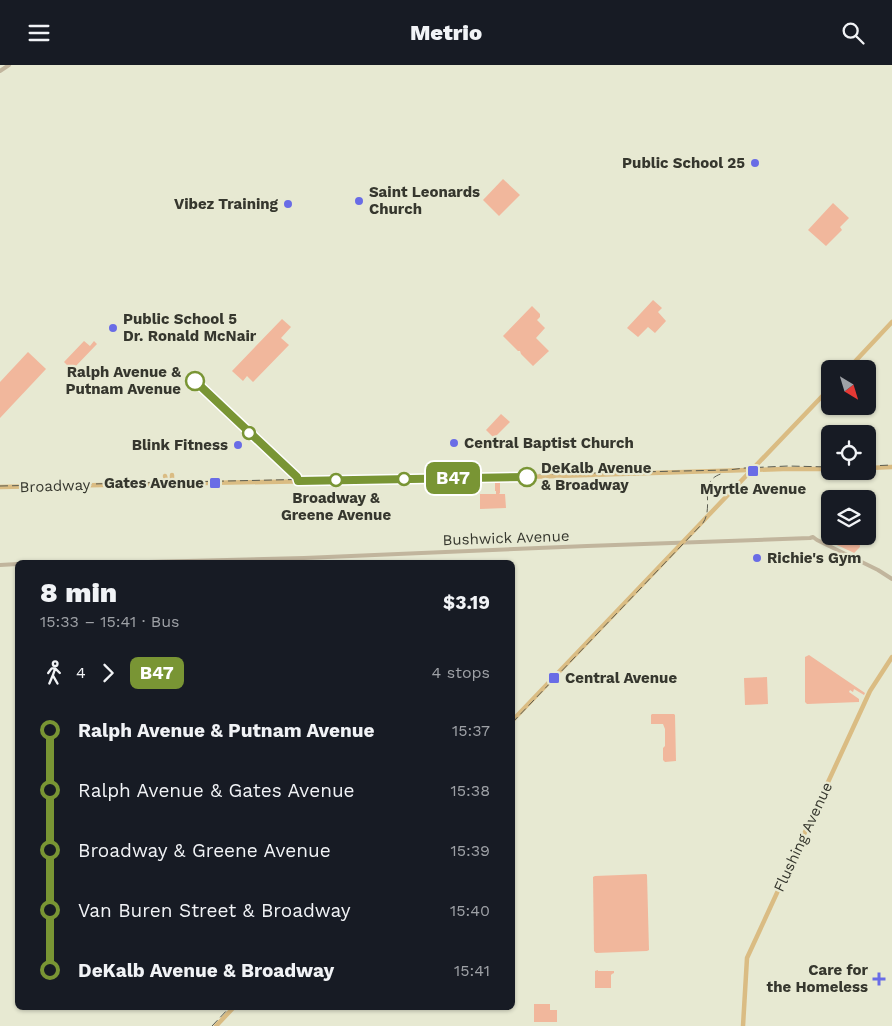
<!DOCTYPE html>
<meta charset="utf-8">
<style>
body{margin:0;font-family:"Work Sans",sans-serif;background:#20242c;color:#f1f3f6;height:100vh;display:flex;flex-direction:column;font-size:19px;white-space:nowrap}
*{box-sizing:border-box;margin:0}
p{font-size:16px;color:#9ea1a6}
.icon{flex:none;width:28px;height:28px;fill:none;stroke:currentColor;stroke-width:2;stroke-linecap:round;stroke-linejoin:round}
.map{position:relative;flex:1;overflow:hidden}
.panel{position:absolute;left:15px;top:495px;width:500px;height:450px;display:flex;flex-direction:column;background:#171b24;border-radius:8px;box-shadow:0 1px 4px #0004}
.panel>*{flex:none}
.badge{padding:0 10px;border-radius:8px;font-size:18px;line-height:32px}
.needle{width:32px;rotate:142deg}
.tools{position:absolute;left:821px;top:295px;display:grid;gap:10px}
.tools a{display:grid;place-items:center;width:55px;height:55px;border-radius:8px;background:#171b24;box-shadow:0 1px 4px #0004;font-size:25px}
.map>.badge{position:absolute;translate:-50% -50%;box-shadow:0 0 0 2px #fff}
.legs{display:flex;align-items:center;gap:8px;height:55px;padding:0 25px;font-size:16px}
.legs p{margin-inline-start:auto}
.headline{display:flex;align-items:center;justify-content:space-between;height:85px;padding:0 25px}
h1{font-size:28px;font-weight:800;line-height:38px}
ul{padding:0 25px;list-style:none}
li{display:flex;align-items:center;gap:18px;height:60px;font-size:19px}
li i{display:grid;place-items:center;width:8px;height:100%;margin:0 6px;background:currentColor}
li i::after{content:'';width:12px;height:12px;margin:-6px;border:4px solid;border-radius:50%;background:#171b24}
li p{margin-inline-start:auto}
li:first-child i{background:linear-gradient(#0000 50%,currentColor 0)}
li:last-child i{background:linear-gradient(currentColor 50%,#0000 0)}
header{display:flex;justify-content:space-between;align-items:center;height:65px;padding:0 25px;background:#171b24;font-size:22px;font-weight:800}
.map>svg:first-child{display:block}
.green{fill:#f1b79c}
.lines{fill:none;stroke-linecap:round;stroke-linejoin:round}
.secondary{stroke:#c1b59d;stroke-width:4}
.primary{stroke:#dabc83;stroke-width:4.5}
.rail{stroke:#5c5d51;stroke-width:1;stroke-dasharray:8 4;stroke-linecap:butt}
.line-1-casing{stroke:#fff;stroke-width:11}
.line-1{stroke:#799534;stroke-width:8}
.poi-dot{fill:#696ce6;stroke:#e7e9d2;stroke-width:2}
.stop-1-dot{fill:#fff;stroke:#799534;stroke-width:2.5}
.labels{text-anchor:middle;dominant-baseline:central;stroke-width:4.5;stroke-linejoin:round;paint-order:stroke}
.poi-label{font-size:15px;font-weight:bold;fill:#36372e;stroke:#e7e9d2;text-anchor:end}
.stop-label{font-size:15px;font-weight:bold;fill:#36372e;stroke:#e7e9d2;text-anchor:end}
.street-label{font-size:15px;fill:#36372e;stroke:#e7e9d2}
</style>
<header><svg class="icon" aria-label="menu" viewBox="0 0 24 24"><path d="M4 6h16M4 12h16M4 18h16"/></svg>Metrio<svg class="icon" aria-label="search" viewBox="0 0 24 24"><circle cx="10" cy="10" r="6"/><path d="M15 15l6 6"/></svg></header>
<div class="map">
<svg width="892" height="961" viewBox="0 0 892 961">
<rect width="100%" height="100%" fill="#e7e9d2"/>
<!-- green -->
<g class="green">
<polygon points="503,114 520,130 499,151 483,135"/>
<polygon points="833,138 849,153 840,162 842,165 826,181 808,165"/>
<polygon points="653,235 662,243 658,247 666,256 655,268 648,262 638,272 627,263"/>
<polygon points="532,241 540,249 540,252 537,255 545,263 536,273 549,286 533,301 521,289 520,286 518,286 503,271"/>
<polygon points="282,254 291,262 281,273 289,280 253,317 247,311 243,316 232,306"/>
<polygon points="84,276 90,281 94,276 97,279 72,305 64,297"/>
<polygon points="28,287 46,304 0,353 0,317"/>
<polygon points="501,349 510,357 494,373 486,365"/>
<polygon points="495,417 500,417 500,428 499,429 505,429 506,443 480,444 480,429 496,429 496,426 495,426"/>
<path d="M823,472l7,2 29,-1 1,9 -6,6c-10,-5 -23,-10 -31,-16z"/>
<polygon points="809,590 865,628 864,630 854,624 853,627 850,625 849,627 859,634 859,637 807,639 805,637 805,592"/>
<polygon points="767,612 768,639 745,640 744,613"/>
<polygon points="652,649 674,649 675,650 676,696 665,697 663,695 663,683 665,681 665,664 663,659 651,659 651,650"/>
<polygon points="646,809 647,810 649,885 647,886 596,888 594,886 593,812 595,811"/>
<polygon points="598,905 598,906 614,906 614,908 612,909 611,910 611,923 595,923 595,906"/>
<polygon points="534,939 550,939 550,945 557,945 557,957 534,957"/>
</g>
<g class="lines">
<!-- secondary -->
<g class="secondary">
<polyline points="0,6 9,0"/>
<polyline points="110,498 304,493 587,481 810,473 813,472 817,475 878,505 892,514"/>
<polyline points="0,500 18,499"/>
</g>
<!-- primary -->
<g class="primary">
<polyline points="848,304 892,257"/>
<polyline points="582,398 586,404 586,410"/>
<polyline points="868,403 892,402"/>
<polyline points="172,410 172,415 174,419"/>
<polyline points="164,419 166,415 165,411"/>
<polyline points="0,422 524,412 783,404 830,404"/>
<polyline points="512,656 830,323"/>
<polyline points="216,961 234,942"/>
<polyline points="743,961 747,893 870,626 892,592"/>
</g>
<!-- rail -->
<g class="rail">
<polyline points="868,401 892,400"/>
<polyline points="0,421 728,405 745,403 788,401 830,402"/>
<path d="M512,658l191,-200c12,-18 -7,-43 21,-50"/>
<polyline points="212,961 230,942"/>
</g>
</g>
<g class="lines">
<defs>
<polyline id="line-1" points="195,316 297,412 298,416 527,412"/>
</defs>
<!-- line-1 casing -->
<use href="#line-1" class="line-1-casing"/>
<!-- line-1 -->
<use href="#line-1" class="line-1"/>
</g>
<!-- markers -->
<g class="poi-dot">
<circle cx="755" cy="98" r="5"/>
<circle cx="359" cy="136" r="5"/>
<circle cx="288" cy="139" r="5"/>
<circle cx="113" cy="263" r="5"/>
<circle cx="454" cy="378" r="5"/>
<circle cx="238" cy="380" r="5"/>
<rect x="747" y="400" width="12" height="12" rx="2.5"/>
<rect x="209" y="412" width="12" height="12" rx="2.5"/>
<circle cx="757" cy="493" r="5"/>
<rect x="548" y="607" width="12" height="12" rx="2.5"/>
<path d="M876.5 906.5h5v5h5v5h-5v5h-5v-5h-5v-5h5z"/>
</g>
<g class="stop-1-dot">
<circle cx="195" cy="316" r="9"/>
<circle cx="249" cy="368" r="6"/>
<circle cx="527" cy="412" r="9"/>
<circle cx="404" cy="414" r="6"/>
<circle cx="336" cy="415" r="6"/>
</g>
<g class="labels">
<!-- poi labels -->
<g class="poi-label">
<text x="745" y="98">Public School 25</text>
<text x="369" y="127" text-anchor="start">Saint Leonards<tspan x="369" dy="17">Church</tspan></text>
<text x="278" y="139">Vibez Training</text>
<text x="123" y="254" text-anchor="start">Public School 5<tspan x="123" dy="17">Dr. Ronald McNair</tspan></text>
<text x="464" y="378" text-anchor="start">Central Baptist Church</text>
<text x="228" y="380">Blink Fitness</text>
<text x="204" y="418">Gates Avenue</text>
<text x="753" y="424" text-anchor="middle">Myrtle Avenue</text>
<text x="767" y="493" text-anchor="start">Richie's Gym</text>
<text x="565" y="613" text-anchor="start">Central Avenue</text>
<text x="868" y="905">Care for<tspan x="868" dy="17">the Homeless</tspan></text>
</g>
<!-- stop labels -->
<g class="stop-label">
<text x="181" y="307">Ralph Avenue &amp;<tspan x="181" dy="17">Putnam Avenue</tspan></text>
<text x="541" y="403" text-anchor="start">DeKalb Avenue<tspan x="541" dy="17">&amp; Broadway</tspan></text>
<text x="336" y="433" text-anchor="middle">Broadway &amp;<tspan x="336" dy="17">Greene Avenue</tspan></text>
</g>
<!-- street labels -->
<g class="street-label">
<text transform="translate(55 421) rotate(-2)">Broadway</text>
<text transform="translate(506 473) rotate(-2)">Bushwick Avenue</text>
<text transform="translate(803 772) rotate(-65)">Flushing Avenue</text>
</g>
</g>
</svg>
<div class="tools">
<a><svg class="needle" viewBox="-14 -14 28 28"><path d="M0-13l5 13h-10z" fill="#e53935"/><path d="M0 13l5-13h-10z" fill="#9ea1a6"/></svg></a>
<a><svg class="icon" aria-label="locate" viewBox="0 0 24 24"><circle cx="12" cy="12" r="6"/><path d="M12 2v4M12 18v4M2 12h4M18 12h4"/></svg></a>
<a><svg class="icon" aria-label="layers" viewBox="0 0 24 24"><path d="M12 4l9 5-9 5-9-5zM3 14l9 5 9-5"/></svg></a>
</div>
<b class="badge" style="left:453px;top:413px;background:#799534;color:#fff">B47</b>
<section class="panel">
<div class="headline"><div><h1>8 min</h1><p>15:33 – 15:41 · Bus</p></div><b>$3.19</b></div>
<div class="legs"><svg class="icon" aria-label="walk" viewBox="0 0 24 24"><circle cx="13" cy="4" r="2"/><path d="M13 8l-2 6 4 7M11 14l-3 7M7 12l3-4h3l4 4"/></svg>4<svg class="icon" aria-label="forward" viewBox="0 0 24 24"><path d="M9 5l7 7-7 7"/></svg><b class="badge" style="background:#799534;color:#fff">B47</b><p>4 stops</p></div>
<ul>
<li><i style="color:#799534"></i><b>Ralph Avenue &amp; Putnam Avenue</b><p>15:37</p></li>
<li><i style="color:#799534"></i><span>Ralph Avenue &amp; Gates Avenue</span><p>15:38</p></li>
<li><i style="color:#799534"></i><span>Broadway &amp; Greene Avenue</span><p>15:39</p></li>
<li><i style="color:#799534"></i><span>Van Buren Street &amp; Broadway</span><p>15:40</p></li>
<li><i style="color:#799534"></i><b>DeKalb Avenue &amp; Broadway</b><p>15:41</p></li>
</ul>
</section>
</div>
